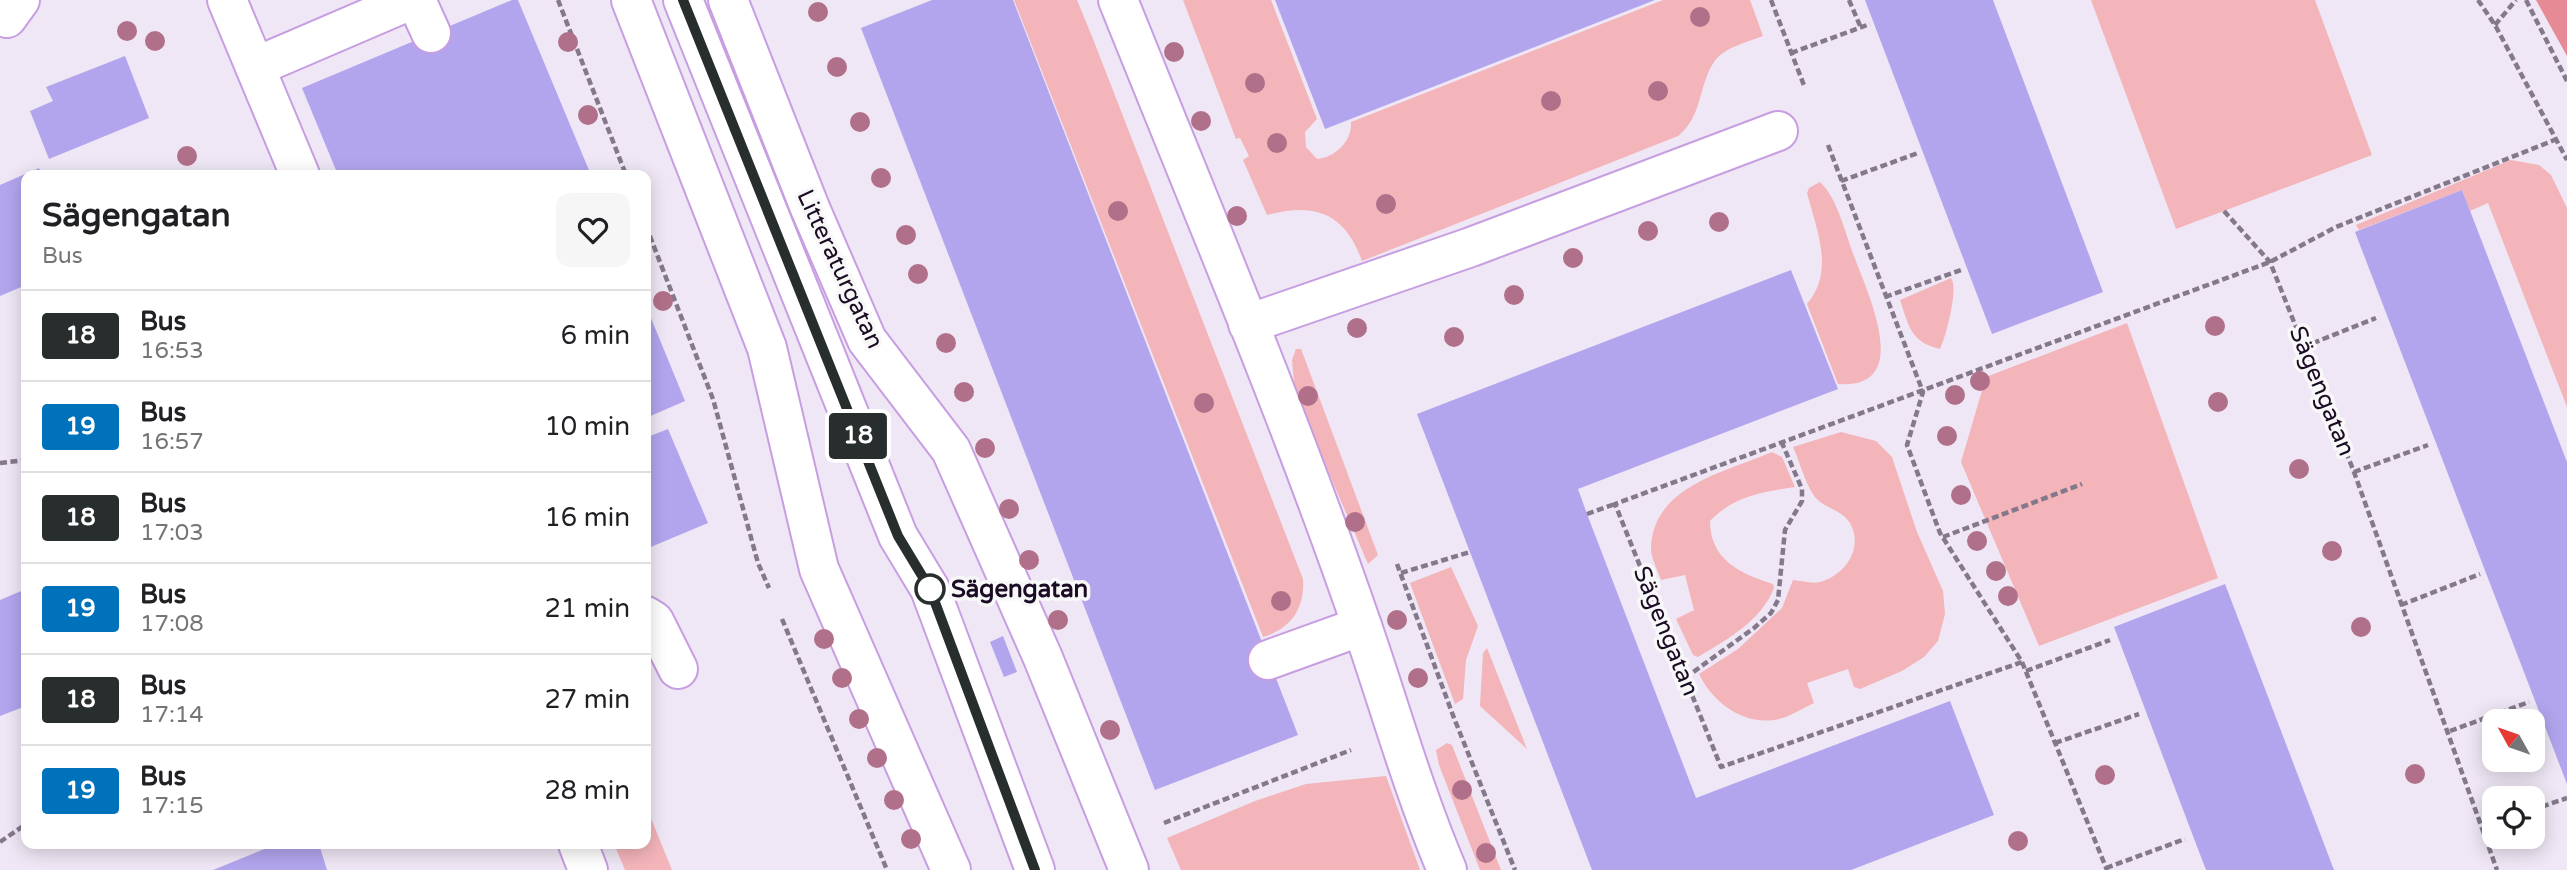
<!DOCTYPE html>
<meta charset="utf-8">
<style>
body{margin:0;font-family:"Varela Round",sans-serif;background:#f6f6f6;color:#202124;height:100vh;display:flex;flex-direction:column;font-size:26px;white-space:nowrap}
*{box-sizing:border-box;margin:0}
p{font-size:23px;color:#757577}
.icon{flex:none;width:38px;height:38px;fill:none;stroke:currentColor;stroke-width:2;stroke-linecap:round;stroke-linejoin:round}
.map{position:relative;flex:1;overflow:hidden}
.drawer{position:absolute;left:21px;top:170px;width:630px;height:679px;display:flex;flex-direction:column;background:#fff;border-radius:14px;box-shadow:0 4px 18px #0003}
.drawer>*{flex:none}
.badge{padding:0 14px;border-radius:5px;font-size:24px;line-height:46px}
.needle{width:46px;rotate:310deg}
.buttons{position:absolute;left:2482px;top:709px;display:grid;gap:14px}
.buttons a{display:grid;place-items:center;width:63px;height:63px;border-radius:14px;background:#fff;box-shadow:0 4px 18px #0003;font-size:35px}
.map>.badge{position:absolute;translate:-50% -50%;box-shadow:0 0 0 4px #fff}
.round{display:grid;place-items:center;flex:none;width:74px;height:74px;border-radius:14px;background:#f6f6f6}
.head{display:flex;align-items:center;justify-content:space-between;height:119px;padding:0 21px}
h1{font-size:33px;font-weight:800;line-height:52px}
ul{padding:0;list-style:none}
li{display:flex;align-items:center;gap:21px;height:91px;padding:0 21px;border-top:2px solid #e0e0e0}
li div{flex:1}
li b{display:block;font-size:26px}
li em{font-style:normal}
li .badge{min-width:77px;font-weight:700;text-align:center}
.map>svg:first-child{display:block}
.green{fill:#f3b4ba}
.forest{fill:#e68a96}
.building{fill:#b2a5ee}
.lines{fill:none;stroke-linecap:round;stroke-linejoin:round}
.minor-casing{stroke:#c79ee1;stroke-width:42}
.path{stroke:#84788b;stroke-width:4.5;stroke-dasharray:7 3.5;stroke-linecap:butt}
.minor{stroke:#fff;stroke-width:38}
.tree{fill:#b17089}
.line-casing{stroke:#fff;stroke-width:16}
.line{stroke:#282d2d;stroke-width:10}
.stop-dot{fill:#fff;stroke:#282d2d;stroke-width:3.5}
.labels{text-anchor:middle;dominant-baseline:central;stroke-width:7;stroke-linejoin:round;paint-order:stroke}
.street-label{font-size:24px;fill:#1b0b24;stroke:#f8f8f8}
.stop-label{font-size:24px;font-weight:bold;fill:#1b0b24;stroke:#f8f8f8;text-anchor:start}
</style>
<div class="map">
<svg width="2567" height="870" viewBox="0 0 2567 870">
<rect width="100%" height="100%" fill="#efe7f5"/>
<!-- green -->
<g class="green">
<path d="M1014,0h63l16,39 210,540c2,29 -12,50 -40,58z"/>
<path d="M1183,0h88l46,119 -12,13 1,15 11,12c19,-2 35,-18 34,-37l312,-122h87l13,36c-15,6 -39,11 -49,26 -16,24 -11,54 -36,74l-316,125c-17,-48 -47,-59 -95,-46l-24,-55 6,-4 -9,-18 -4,1z"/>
<polygon points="2091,0 2315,0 2372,155 2176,229"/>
<polygon points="2511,160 2539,165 2551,175 2567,208 2567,407 2488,203 2470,211 2462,190 2359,230 2356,225"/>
<path d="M1820,182c18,17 25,51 34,74 13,36 61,134 -16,128l-31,-80c28,-33 10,-73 0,-111l2,-5z"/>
<path d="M1951,278c8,9 -5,59 -11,71 -29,-7 -31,-22 -40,-49z"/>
<polygon points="2127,323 2218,578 2039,646 1961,462 1986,377"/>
<polygon points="1296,349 1301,349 1378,555 1368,564 1295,394 1292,360"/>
<path d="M1841,432l35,9 16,16 25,75 26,59 2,23 -7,27 -14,16 -22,14 -42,18 -6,-2 -6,-18 -41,14 7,20c-11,5 -23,13 -35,16 -34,8 -66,-16 -80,-45l39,-25 44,-41 11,-28c9,1 19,4 27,2 25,-7 44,-34 30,-59 -8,-13 -26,-15 -35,-26 -10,-13 -15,-35 -22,-50z"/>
<path d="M1772,452l10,5 13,30c-33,5 -61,9 -85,34 0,39 31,53 63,63l1,4c-13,33 -46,51 -76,69l-5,-2 -17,-36 18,-9 -9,-35 -24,5c-3,-9 -10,-22 -10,-31 1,-63 75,-77 121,-97z"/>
<polygon points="1451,567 1478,626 1466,660 1463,699 1455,704 1410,583"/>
<polygon points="1487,648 1527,749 1480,706 1483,653"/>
<polygon points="1447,743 1452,745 1501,870 1480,870 1439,765 1436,750"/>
<polygon points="1386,776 1420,870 1181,870 1167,838 1255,801 1306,784"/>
<polygon points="646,806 672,870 625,870 614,844 646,844"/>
</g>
<!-- forest -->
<polygon class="forest" points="2536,0 2567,0 2567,56"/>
<!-- building -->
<g class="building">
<polygon points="512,0 518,0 591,175 338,175 302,88"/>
<polygon points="932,0 1013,0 1298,735 1155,790 861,28"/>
<polygon points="1275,0 1655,0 1325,129"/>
<polygon points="1865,0 1993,0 2103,292 1992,334"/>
<polygon points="125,56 149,118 49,159 30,111 53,101 46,87"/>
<polygon points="39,168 42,175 26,175 26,285 0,296 0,185"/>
<polygon points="2462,190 2567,462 2567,784 2355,232"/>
<polygon points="1791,270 1838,389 1578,489 1587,514 1696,798 1950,701 1994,815 1851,870 1592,870 1417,414"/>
<polygon points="646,306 685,401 646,418"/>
<polygon points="646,424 650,436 668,429 708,523 646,549"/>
<polygon points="2225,584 2334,870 2206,870 2193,836 2114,627"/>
<polygon points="26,589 26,706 0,716 0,600"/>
<polygon points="1003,636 1017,672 1004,677 990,642"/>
<polygon points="277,844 319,844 327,870 213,870"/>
</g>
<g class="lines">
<defs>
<g id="minor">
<polyline points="227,0 300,175"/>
<polyline points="416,0 431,33"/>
<polyline points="631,0 767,348 819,569 951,870"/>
<polyline points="683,0 898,536 930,589 1035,870"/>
<polyline points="728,0 810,208 867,340 951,450 1043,658 1129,870"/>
<path d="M1118,0c83,207 171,414 244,626 28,81 51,164 85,244"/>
<polyline points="7,18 20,0"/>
<polyline points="255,67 411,0"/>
<polyline points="1248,324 1471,247 1778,131"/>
<polyline points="646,616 654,621 678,669"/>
<polyline points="1268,660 1362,626"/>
<polyline points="578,844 588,870"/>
</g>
</defs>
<!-- minor casing -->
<use href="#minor" class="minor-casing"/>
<!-- path -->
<g class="path">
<polyline points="558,0 626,175"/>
<polyline points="1771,0 1805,88"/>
<polyline points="1849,0 1861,28"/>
<polyline points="2478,0 2495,25 2567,160"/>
<polyline points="2526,0 2567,81"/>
<polyline points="2495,25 2516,0"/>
<polyline points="1791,53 1870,24"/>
<polyline points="1828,145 1923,392 1907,445 1940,533 2022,662 1721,767 1615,504 2270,262 2336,227 2557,139"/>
<polyline points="1841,181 1918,153"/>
<polyline points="2224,211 2270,262 2354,472 2497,870"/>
<polyline points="646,226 713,399 758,563 769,588"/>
<polyline points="1885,297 1961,270"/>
<polyline points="2303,347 2376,318"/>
<polyline points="0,463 26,460"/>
<polyline points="2354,472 2428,445"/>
<polyline points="1587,514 1615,504"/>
<polyline points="1943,537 2082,484"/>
<polyline points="1397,564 1454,718 1515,870"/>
<polyline points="1401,573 1470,552"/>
<polyline points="2401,605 2480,574"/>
<polyline points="782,619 887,870"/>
<polyline points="2022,662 2107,870"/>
<polyline points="2026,671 2110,640"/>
<polyline points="1685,678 1754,628 1771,613 1778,600 1785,530 1802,501 1802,489 1782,443"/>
<polyline points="2450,731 2529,702"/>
<polyline points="2055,743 2139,714"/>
<polyline points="2532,810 2567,798"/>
<polyline points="1164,823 1351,750"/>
<polyline points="2484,827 2494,824"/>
<polyline points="0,842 26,824"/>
<polyline points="2106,868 2185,839"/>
</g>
<!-- minor -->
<use href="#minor" class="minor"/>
</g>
<!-- trees -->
<g class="tree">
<circle cx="818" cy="12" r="10"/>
<circle cx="1700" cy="17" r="10"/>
<circle cx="127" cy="31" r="10"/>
<circle cx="155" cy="41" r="10"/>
<circle cx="568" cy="42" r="10"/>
<circle cx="1174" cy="52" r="10"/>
<circle cx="837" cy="67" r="10"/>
<circle cx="1255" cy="83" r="10"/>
<circle cx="1658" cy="91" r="10"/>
<circle cx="1551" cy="101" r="10"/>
<circle cx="588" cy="115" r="10"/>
<circle cx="1201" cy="121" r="10"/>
<circle cx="860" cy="122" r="10"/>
<circle cx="1277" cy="143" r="10"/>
<circle cx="187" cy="156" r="10"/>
<circle cx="881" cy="178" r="10"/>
<circle cx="1386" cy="204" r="10"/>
<circle cx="1118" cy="211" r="10"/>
<circle cx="1237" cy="216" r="10"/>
<circle cx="1719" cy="222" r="10"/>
<circle cx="1648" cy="231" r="10"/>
<circle cx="906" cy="235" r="10"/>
<circle cx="1573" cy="258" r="10"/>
<circle cx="918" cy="274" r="10"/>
<circle cx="1514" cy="295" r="10"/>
<circle cx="663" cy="301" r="10"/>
<circle cx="2215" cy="326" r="10"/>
<circle cx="1357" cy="328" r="10"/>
<circle cx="1454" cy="337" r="10"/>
<circle cx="946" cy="343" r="10"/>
<circle cx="1980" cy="381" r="10"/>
<circle cx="964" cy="392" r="10"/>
<circle cx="1955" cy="395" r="10"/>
<circle cx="1308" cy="396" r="10"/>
<circle cx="2218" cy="402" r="10"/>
<circle cx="1204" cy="403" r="10"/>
<circle cx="1947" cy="436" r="10"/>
<circle cx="985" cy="448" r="10"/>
<circle cx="2299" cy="469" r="10"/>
<circle cx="1961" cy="495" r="10"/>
<circle cx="1009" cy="509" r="10"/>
<circle cx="1355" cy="522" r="10"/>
<circle cx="1977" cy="541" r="10"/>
<circle cx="2332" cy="551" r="10"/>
<circle cx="1029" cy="560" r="10"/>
<circle cx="1996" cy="571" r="10"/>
<circle cx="2008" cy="596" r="10"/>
<circle cx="1281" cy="601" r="10"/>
<circle cx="1058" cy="620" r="10"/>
<circle cx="1397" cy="620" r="10"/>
<circle cx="2361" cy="627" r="10"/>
<circle cx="824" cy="639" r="10"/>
<circle cx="842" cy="678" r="10"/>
<circle cx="1418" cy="678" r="10"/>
<circle cx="859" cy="719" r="10"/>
<circle cx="1110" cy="730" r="10"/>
<circle cx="877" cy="758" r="10"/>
<circle cx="2415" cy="774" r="10"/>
<circle cx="2105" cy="775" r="10"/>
<circle cx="1462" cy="790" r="10"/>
<circle cx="894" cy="800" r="10"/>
<circle cx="911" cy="839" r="10"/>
<circle cx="2018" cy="841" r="10"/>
<circle cx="1486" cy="853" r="10"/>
</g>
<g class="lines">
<defs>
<polyline id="line" points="683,0 898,536 930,589 1035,870"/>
</defs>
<!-- line casing -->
<use href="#line" class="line-casing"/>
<!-- line -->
<use href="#line" class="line"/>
</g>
<!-- markers -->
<circle class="stop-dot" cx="930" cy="589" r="14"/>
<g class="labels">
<!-- street labels -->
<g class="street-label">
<text transform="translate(840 269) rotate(65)">Litteraturgatan</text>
<text transform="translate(2322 391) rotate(68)">Sägengatan</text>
<text transform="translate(1666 631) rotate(68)">Sägengatan</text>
</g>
<!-- stop labels -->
<g class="stop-label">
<text x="951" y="589">Sägengatan</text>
</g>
</g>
</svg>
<div class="buttons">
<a><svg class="needle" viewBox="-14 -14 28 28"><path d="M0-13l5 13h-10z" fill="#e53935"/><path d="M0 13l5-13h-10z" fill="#757577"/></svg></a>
<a><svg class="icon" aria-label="locate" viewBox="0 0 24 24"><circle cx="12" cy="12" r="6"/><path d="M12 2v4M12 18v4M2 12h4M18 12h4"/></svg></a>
</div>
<b class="badge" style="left:858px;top:436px;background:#282d2d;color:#fff">18</b>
<section class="drawer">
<div class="head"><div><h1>Sägengatan</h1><p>Bus</p></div><a class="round"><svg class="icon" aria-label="heart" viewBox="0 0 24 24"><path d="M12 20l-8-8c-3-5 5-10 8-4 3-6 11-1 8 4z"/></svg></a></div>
<ul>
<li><span class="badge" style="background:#282d2d;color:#fff">18</span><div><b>Bus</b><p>16:53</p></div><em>6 min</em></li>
<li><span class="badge" style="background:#0072bc;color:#fff">19</span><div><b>Bus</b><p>16:57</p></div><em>10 min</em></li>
<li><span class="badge" style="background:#282d2d;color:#fff">18</span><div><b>Bus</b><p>17:03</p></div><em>16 min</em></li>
<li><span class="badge" style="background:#0072bc;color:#fff">19</span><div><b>Bus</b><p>17:08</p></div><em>21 min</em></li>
<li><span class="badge" style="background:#282d2d;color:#fff">18</span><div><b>Bus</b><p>17:14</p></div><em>27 min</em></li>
<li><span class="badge" style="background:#0072bc;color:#fff">19</span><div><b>Bus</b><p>17:15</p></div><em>28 min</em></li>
</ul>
</section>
</div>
